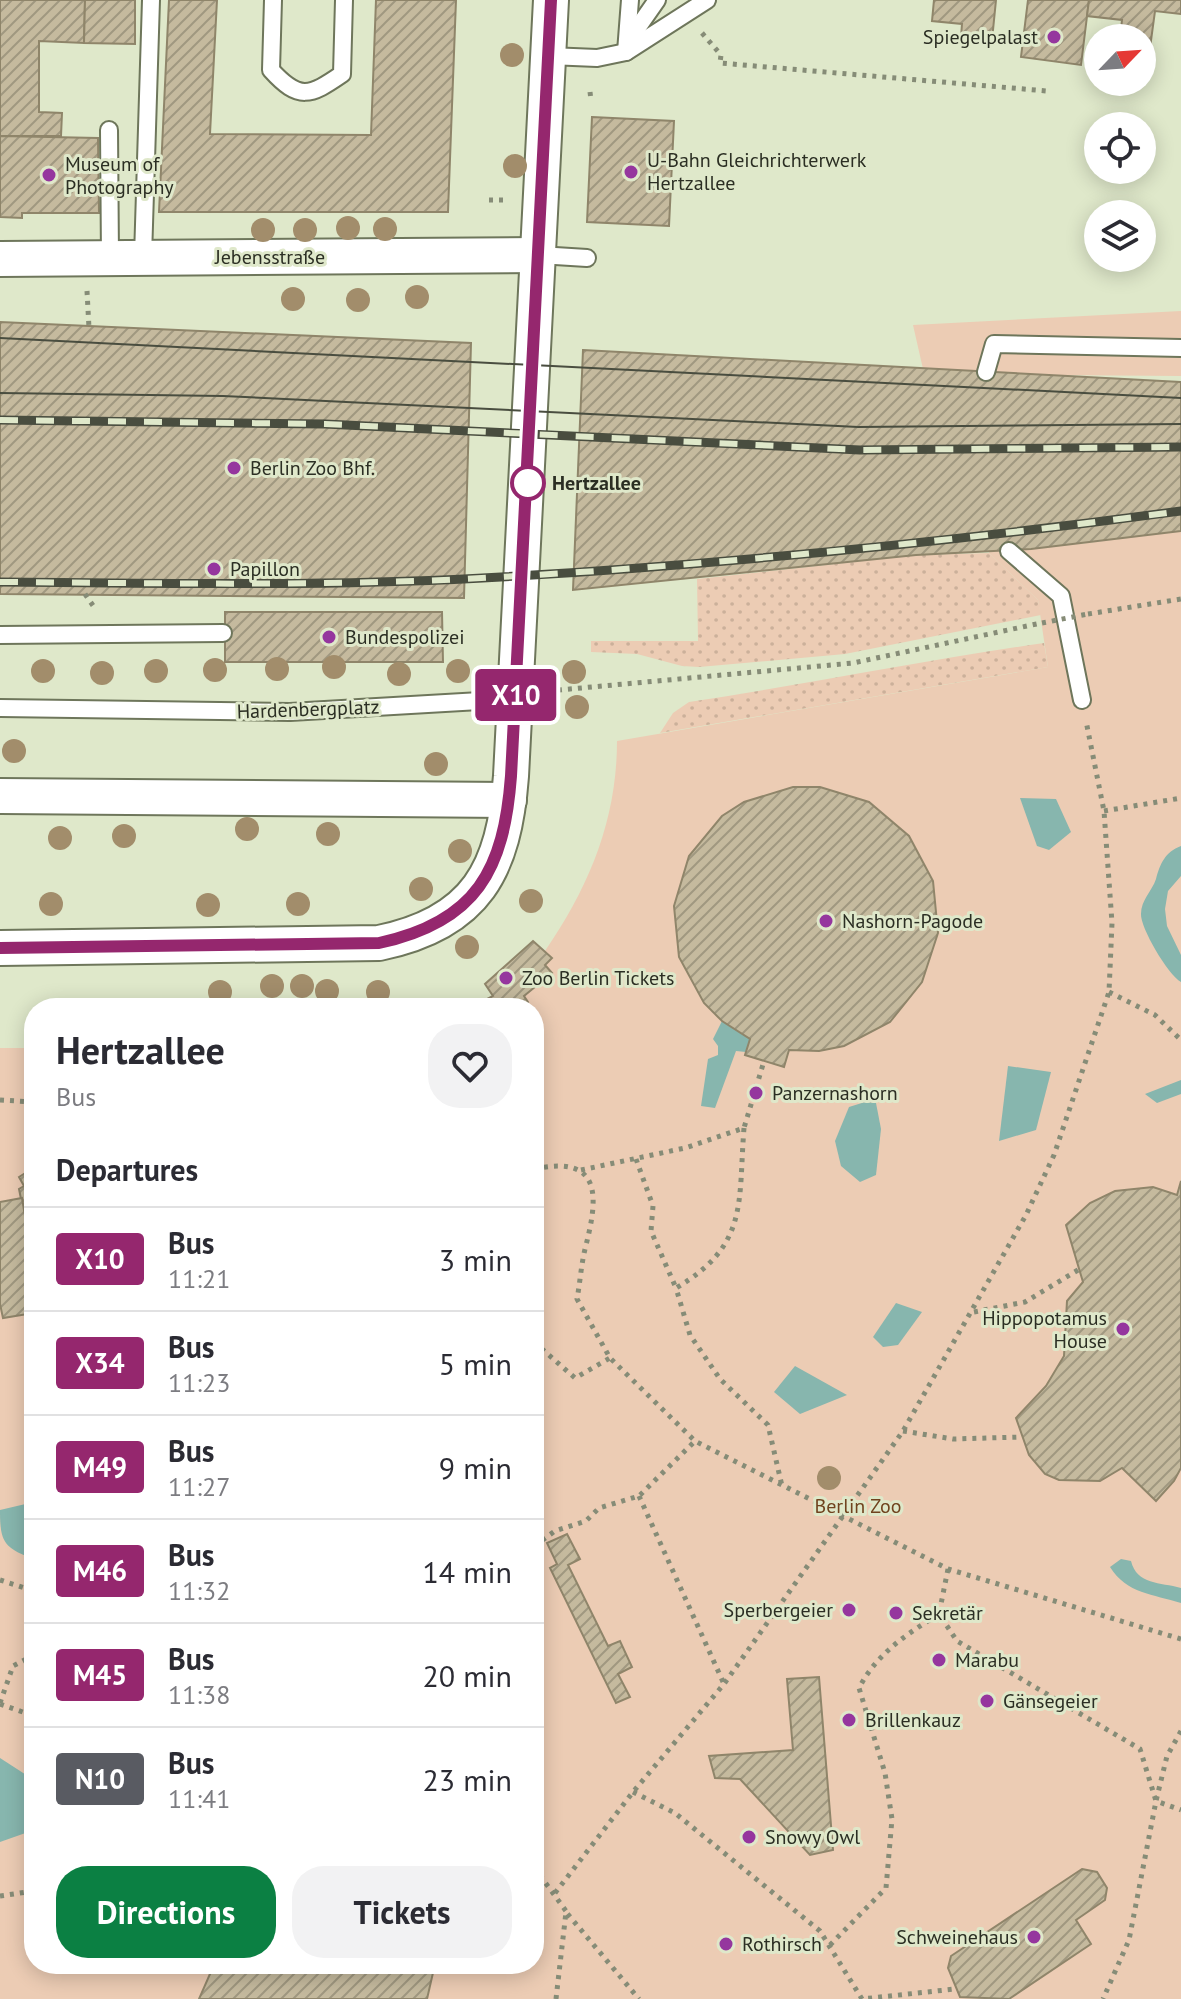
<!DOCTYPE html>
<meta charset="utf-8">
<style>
body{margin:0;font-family:"PT Sans",sans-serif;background:#f2f2f3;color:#2b2b33;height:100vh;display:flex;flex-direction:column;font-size:30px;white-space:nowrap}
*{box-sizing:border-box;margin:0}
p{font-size:26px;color:#7c7c81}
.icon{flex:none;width:44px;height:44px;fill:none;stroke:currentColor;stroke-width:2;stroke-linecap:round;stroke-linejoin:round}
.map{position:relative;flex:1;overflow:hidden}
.panel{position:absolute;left:24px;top:998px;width:520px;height:976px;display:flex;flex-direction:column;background:#fff;border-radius:32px;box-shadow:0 4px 20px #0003}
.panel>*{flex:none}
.badge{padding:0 16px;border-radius:6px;font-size:28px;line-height:52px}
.needle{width:52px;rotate:65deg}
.tools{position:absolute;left:1084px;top:24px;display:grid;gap:16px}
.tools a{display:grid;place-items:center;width:72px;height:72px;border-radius:50%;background:#fff;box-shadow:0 4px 20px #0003;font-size:40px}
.map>.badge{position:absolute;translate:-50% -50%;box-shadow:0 0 0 4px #fff}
h2{padding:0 32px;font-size:30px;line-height:72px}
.round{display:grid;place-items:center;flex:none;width:84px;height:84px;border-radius:32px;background:#f2f2f3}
.overview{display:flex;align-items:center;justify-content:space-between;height:136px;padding:0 32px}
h1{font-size:38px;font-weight:700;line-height:60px}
.button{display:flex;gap:16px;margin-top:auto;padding:16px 32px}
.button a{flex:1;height:92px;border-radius:32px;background:#0b8043;color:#fff;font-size:32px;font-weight:700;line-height:92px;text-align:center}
.button a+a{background:#f2f2f3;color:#2b2b33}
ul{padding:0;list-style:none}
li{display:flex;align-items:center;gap:24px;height:104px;padding:0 32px;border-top:2px solid #e1e1e2}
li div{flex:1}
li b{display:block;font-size:30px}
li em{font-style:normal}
li .badge{min-width:88px;font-weight:700;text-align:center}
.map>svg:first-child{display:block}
.grass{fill:url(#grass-dots)}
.green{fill:#ecccb4}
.water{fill:#87b6ae}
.building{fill:url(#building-hatch);stroke:#8f856a;stroke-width:2}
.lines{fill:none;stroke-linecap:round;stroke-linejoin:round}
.lane-casing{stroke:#6e765b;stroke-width:20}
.street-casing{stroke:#6e765b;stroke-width:38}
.path{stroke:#868c77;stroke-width:5;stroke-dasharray:4 6;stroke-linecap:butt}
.lane{stroke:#fff;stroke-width:16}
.street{stroke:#fff;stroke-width:34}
.tram{stroke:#494d3f;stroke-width:2}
.rail-casing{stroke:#494d3f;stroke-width:9}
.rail{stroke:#dfe8ca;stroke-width:6;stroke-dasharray:18;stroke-linecap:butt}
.path-bridge{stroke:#868c77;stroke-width:5;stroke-dasharray:4 6;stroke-linecap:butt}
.tree{fill:#a28d6b}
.line-casing{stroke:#fff;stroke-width:18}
.line{stroke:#95276e;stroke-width:12}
.poi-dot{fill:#95369e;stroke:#dfe8ca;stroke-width:3}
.stop-dot{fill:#fff;stroke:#95276e;stroke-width:4}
.labels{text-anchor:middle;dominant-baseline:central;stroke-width:6;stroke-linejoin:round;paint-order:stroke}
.poi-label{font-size:20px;fill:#2b2e23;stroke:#dfe8ca;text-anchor:start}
.street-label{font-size:20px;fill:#2b2e23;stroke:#dfe8ca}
.stop-label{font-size:20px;font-weight:bold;fill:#2b2e23;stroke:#dfe8ca;text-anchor:start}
.park-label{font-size:20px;fill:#70431e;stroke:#dfe8ca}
</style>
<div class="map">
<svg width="1181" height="1999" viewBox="0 0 1181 1999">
<defs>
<pattern id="grass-dots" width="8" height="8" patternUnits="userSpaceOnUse" patternTransform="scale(2)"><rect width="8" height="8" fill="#ecccb4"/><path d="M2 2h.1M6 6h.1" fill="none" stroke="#cbb09a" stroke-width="1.8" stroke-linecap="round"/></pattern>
<pattern id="building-hatch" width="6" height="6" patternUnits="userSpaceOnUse" patternTransform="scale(2)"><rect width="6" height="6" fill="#c5ba9e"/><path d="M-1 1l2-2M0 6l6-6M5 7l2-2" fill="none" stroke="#a09880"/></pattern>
</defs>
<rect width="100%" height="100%" fill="#dfe8ca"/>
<!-- grass -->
<g class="grass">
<polygon points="989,553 1038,600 1041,615 845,654 699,667 682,666 637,654 591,652 591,641 698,641 697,579 916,555"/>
<path d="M1044,643l4,24 -388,66 13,-20 16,-11c119,-18 236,-42 355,-59z"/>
</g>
<!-- green -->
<path class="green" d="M1181,311v65l-132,-1 30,169 102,-13v1468h-1181v-951h34v916h500v-956h-64l22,-12 -7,-12 48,-43 12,10c44,-64 72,-131 72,-210l431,-74 -10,-67 -49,-47v-27l-66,-157 -10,-44z"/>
<!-- water -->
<g class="water">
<polygon points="1020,798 1056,799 1071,832 1049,850 1037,846"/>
<path d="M1181,846v30l-13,15 -3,18 2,17 14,29v27c-13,-7 -41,-55 -40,-68 0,-14 11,-23 15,-35 4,-15 9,-27 25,-33z"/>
<polygon points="722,1021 750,1039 746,1052 736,1051 715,1108 701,1106 708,1059 718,1055 718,1046 713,1039"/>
<polygon points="1008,1066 1051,1072 1036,1130 999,1141"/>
<polygon points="1181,1080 1181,1094 1157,1103 1145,1094"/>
<polygon points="865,1102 876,1103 881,1129 876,1175 860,1182 841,1166 835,1141 849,1107"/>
<polygon points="896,1303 922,1312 898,1345 883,1347 873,1337"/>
<polygon points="795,1366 847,1395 800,1414 774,1392"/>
<path d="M34,1502v57c-31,-11 -34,-18 -34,-49z"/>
<path d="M1121,1559l10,2c6,24 29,21 50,27v15c-28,-9 -54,-9 -71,-36z"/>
<polygon points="0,1758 34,1780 34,1830 0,1842"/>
</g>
<!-- building -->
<g class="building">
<polygon points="0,0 85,0 84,43 39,41 39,112 62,113 61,136 0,136"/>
<polygon points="85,0 135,0 135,44 84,43"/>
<polygon points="169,0 217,0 210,134 371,135 376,0 456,0 448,212 159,212"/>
<polygon points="934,0 996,0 992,40 961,37 962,24 932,21"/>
<polygon points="1028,0 1089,0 1081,65 1021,57"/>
<polygon points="1089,0 1181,0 1181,14 1155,11 1150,48 1142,47 1142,38 1120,38 1122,20 1087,16"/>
<polygon points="592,117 674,121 669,226 587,222"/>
<polygon points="0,136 98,138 99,213 22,213 22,218 0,217"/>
<polygon points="0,322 471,343 464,598 0,594"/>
<polygon points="583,350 1181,382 1181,531 1031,549 916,555 573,590"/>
<polygon points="225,612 442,612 443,662 225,662"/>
<polygon points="793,787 820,787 869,802 909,836 933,881 938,933 922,982 890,1022 844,1046 819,1051 789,1050 784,1067 745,1055 750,1039 722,1021 704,1003 679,957 674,906 689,856 722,816 744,802"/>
<polygon points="533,941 552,958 545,965 552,973 524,996 528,1002 521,1008 509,1008 502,999 492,1004 494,1008 470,1008 493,996 485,984"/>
<polygon points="30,1170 34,1176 34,1233 28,1234 19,1189 24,1186 19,1177"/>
<polygon points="1181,1181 1181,1468 1174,1481 1156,1501 1122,1468 1100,1481 1059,1480 1045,1474 1029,1455 1016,1418 1046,1386 1064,1356 1067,1301 1083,1282 1066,1225 1090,1203 1115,1191 1153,1187 1177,1195"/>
<polygon points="22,1198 28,1234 34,1233 34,1313 3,1318 0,1304 0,1202"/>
<polygon points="567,1534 580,1559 568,1565 608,1646 620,1641 632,1667 618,1674 630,1697 616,1703 550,1568 557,1564 547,1543"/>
<polygon points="819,1677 833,1850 810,1855 740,1779 715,1778 709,1756 793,1750 787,1679"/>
<polygon points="1082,1869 1097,1872 1107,1888 1105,1900 1076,1920 1091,1944 1009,1999 960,1997 948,1968 951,1956"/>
<polygon points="199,1964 435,1964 427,1999 199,1999 210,1974"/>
</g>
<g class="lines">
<defs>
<g id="lane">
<path d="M273,0l-2,70c28,31 39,26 71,4l2,-74"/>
<polyline points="629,40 657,0"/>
<polyline points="626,52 630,0"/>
<polyline points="549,56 597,58 626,52 707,0"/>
<polyline points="109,130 110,258"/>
<polyline points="539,255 587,258"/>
<polyline points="143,257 151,0"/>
<polyline points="986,372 994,344 1181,348"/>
<polyline points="1009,551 1061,596 1082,700"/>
<polyline points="0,635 223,633"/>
<polyline points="0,708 290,712 516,699"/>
</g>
<g id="street">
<polyline points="0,259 539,255"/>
<polyline points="0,796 509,800"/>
<path d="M0,948l379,-5c98,-20 125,-74 132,-167l40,-776"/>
</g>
</defs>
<!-- lane casing -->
<use href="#lane" class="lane-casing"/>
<!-- street casing -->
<use href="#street" class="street-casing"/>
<!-- path -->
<g class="path">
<polyline points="702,33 721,55 720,63 1047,91"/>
<polyline points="590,92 591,100"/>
<polyline points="489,200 508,200"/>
<polyline points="87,291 89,328"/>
<polyline points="85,594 96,610"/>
<polyline points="1088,614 1181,599"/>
<polyline points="548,691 853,663 1041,623"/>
<polyline points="1104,811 1181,798"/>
<polyline points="1109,992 1155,1015 1181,1040"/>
<polyline points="431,1003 437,1008"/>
<polyline points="0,1100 34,1102"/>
<path d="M744,1128c-6,75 5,117 -68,160l14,47 30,44 48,46 14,61"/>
<polyline points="636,1159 653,1206 651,1231 676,1288"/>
<path d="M534,1169c70,-15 64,30 51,80 -4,17 -5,34 -8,50l33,59 85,83 253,128 233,70"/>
<polyline points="581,1170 685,1148 744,1128 764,1061"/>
<polyline points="974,1312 1025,1302 1078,1270"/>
<polyline points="534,1342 575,1378 610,1358"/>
<polyline points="903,1431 953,1439 1021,1437"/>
<polyline points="639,1496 724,1684"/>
<polyline points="534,1546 555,1531 586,1521 599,1508 639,1496 695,1441"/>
<polyline points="948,1569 939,1614 957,1641 1140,1749 1156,1801 1129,1940 1103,1999"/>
<polyline points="0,1580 34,1591"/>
<polyline points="34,1606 30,1623 34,1630"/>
<polyline points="0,1703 13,1666 32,1656 34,1650"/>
<polyline points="0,1704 34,1716"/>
<polyline points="1181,1731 1167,1756 1156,1801 1181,1810"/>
<polyline points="633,1792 675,1813 820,1931 862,1999 955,1989"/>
<polyline points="534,1867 566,1911"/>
<polyline points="555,1893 633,1792 724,1684 903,1431 1026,1215 1054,1155 1109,992 1112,923 1104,811 1086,721"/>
<polyline points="0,1896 34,1891"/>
<path d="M830,1945l56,-57 6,-69 -7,-46 -26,-85c18,-35 48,-54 80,-74"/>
<polyline points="556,1999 566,1912 639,1999"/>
</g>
<!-- lane -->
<use href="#lane" class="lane"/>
<!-- street -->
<use href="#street" class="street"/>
<!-- tram -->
<g class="tram">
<polyline points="0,338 1181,398"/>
<polyline points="0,393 223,396 858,427 1181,424"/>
</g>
<defs>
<g id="rail">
<polyline points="0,420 325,424 860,450 1181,447"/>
<path d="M0,582c167,1 335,5 501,-5 227,-13 455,-36 680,-66"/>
</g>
</defs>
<!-- rail casing -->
<use href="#rail" class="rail-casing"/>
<!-- rail -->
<use href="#rail" class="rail"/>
<!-- path-bridge -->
<polyline class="path-bridge" points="1042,623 1088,614"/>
</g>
<!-- trees -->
<g class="tree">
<circle cx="512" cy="55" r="12"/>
<circle cx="515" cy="166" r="12"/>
<circle cx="348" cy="228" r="12"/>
<circle cx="385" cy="229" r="12"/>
<circle cx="263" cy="230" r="12"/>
<circle cx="305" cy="230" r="12"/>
<circle cx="417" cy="297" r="12"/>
<circle cx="293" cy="299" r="12"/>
<circle cx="358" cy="300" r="12"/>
<circle cx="334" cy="667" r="12"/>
<circle cx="277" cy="669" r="12"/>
<circle cx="215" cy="670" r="12"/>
<circle cx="43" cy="671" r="12"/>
<circle cx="156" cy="671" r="12"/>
<circle cx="458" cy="671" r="12"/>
<circle cx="574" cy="672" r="12"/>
<circle cx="102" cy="673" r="12"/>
<circle cx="399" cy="674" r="12"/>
<circle cx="577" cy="707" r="12"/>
<circle cx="14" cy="751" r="12"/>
<circle cx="436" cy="764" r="12"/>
<circle cx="247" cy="829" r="12"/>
<circle cx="328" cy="834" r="12"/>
<circle cx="124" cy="836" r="12"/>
<circle cx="60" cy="838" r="12"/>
<circle cx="460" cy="851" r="12"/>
<circle cx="421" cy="889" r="12"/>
<circle cx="531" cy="901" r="12"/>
<circle cx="51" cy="904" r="12"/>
<circle cx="298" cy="904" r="12"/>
<circle cx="208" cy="905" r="12"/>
<circle cx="467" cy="947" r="12"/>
<circle cx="272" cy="986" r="12"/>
<circle cx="302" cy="986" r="12"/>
<circle cx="327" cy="991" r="12"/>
<circle cx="220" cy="992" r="12"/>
<circle cx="378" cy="992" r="12"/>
<circle cx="829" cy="1478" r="12"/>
</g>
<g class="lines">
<defs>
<path id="line" d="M0,948l379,-5c98,-21 125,-74 132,-167l40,-776"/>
</defs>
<!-- line casing -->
<use href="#line" class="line-casing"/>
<!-- line -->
<use href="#line" class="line"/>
</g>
<!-- markers -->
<g class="poi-dot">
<circle cx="1054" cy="37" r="8"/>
<circle cx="631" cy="172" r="8"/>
<circle cx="49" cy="175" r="8"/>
<circle cx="234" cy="468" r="8"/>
<circle cx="214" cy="569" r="8"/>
<circle cx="329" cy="637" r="8"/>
<circle cx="826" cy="921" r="8"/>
<circle cx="506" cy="978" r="8"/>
<circle cx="756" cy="1093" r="8"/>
<circle cx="1123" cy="1329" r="8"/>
<circle cx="849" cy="1610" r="8"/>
<circle cx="896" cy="1613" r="8"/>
<circle cx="939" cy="1660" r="8"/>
<circle cx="987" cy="1701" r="8"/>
<circle cx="849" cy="1720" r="8"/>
<circle cx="749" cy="1837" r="8"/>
<circle cx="1034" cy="1937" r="8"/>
<circle cx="726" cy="1944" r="8"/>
</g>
<circle class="stop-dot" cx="528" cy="483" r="16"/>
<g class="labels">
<!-- poi labels -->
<g class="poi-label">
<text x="1038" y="37" text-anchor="end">Spiegelpalast</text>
<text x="647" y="160">U-Bahn Gleichrichterwerk<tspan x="647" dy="23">Hertzallee</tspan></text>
<text x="65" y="164">Museum of<tspan x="65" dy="23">Photography</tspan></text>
<text x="250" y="468">Berlin Zoo Bhf.</text>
<text x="230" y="569">Papillon</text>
<text x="345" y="637">Bundespolizei</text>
<text x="842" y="921">Nashorn-Pagode</text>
<text x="522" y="978">Zoo Berlin Tickets</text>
<text x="772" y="1093">Panzernashorn</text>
<text x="1107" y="1318" text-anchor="end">Hippopotamus<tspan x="1107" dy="23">House</tspan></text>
<text x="833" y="1610" text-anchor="end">Sperbergeier</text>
<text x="912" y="1613">Sekretär</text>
<text x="955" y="1660">Marabu</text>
<text x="1003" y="1701">Gänsegeier</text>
<text x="865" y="1720">Brillenkauz</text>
<text x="765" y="1837">Snowy Owl</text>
<text x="1018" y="1937" text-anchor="end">Schweinehaus</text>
<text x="742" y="1944">Rothirsch</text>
</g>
<!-- street labels -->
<g class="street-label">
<text x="270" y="257">Jebensstraße</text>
<text transform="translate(308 709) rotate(-2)">Hardenbergplatz</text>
</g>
<!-- stop labels -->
<g class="stop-label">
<text x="552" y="483">Hertzallee</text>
</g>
<!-- park labels -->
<g class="park-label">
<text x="858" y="1506">Berlin Zoo</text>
</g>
</g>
</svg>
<div class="tools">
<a><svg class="needle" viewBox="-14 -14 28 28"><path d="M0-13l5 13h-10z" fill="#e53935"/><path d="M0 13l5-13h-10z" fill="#7c7c81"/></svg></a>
<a><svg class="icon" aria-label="locate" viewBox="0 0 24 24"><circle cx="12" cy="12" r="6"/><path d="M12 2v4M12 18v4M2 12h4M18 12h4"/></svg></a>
<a><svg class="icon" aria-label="layers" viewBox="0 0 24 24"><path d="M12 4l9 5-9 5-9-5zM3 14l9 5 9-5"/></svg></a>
</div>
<b class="badge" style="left:516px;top:695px;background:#95276e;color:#fff">X10</b>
<section class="panel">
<div class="overview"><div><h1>Hertzallee</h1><p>Bus</p></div><a class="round"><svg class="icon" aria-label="heart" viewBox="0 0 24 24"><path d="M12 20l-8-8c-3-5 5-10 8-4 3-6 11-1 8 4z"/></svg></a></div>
<h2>Departures</h2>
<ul>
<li><span class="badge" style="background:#95276e;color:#fff">X10</span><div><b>Bus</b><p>11:21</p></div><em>3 min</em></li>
<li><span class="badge" style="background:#95276e;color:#fff">X34</span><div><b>Bus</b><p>11:23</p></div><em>5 min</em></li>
<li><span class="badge" style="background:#95276e;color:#fff">M49</span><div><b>Bus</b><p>11:27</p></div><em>9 min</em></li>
<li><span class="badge" style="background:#95276e;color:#fff">M46</span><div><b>Bus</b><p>11:32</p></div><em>14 min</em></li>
<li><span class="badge" style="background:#95276e;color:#fff">M45</span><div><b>Bus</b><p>11:38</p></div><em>20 min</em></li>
<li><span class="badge" style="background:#595b62;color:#fff">N10</span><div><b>Bus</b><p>11:41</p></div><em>23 min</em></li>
</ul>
<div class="button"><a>Directions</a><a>Tickets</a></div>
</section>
</div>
